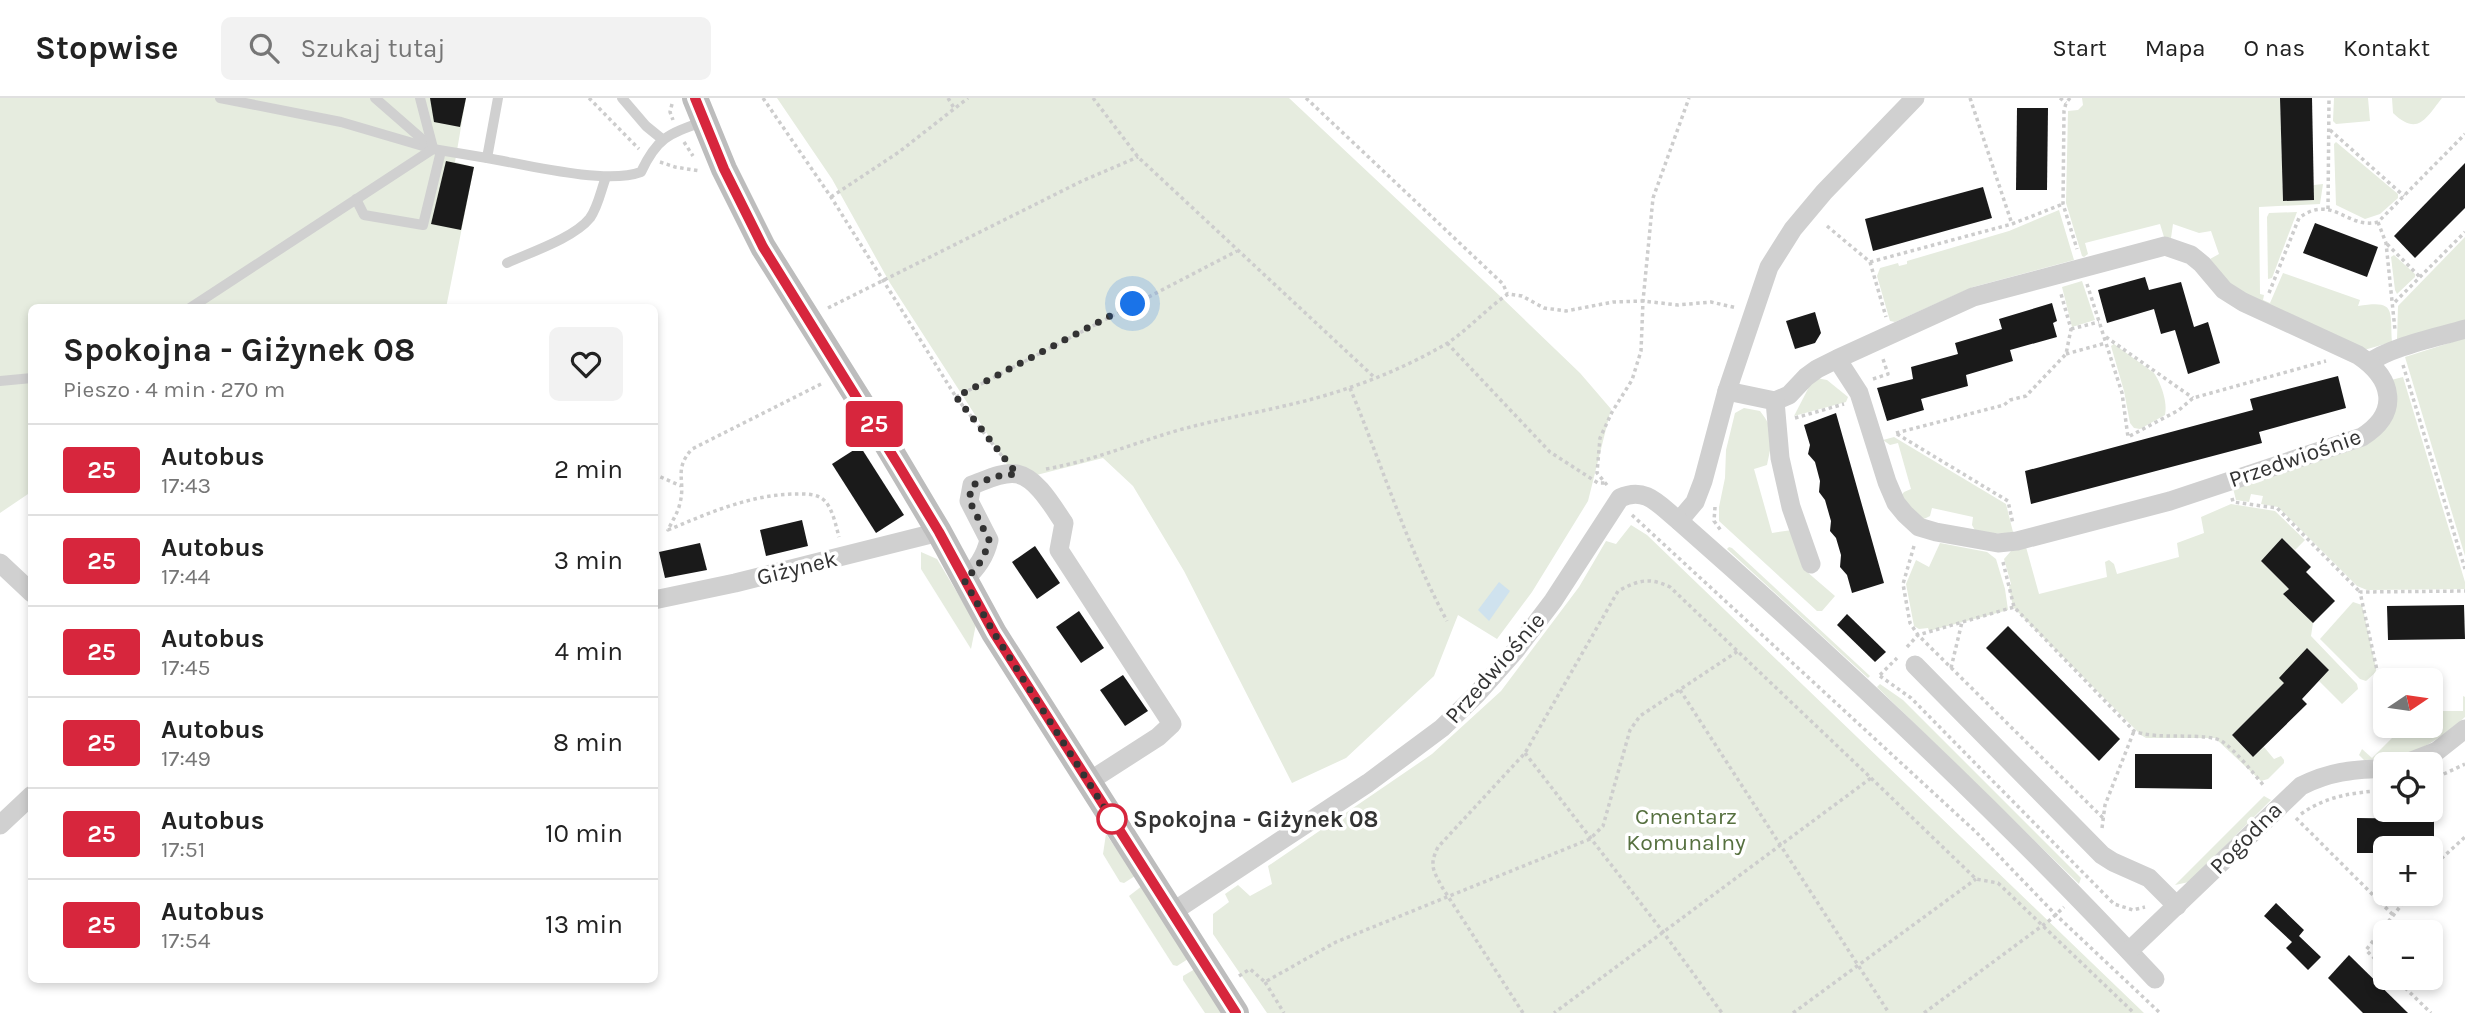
<!DOCTYPE html>
<html lang="pl">
<meta charset="utf-8">
<style>
body{margin:0;font-family:Karla,sans-serif;background:#f2f2f2;color:#222;height:100vh;display:flex;flex-direction:column;font-size:26px;white-space:nowrap}
*{box-sizing:border-box;margin:0}
p{font-size:23px;color:#767676}
.icon{flex:none;width:38px;height:38px;fill:none;stroke:currentColor;stroke-width:2;stroke-linecap:round;stroke-linejoin:round}
.map{position:relative;flex:1;overflow:hidden}
.panel{position:absolute;left:28px;top:206px;width:630px;height:679px;display:flex;flex-direction:column;background:#fff;border-radius:10px;box-shadow:0 4px 10px #0003}
.panel>*{flex:none}
.badge{padding:0 14px;border-radius:5px;font-size:24px;line-height:46px}
.needle{width:46px;rotate:77deg}
.tools{position:absolute;left:2373px;top:570px;display:grid;gap:14px}
.tools a{display:grid;place-items:center;width:70px;height:70px;border-radius:10px;background:#fff;box-shadow:0 4px 10px #0003;font-size:35px}
.you{position:absolute;width:35px;height:35px;margin:-18px;border:5px solid #fff;border-radius:50%;background:#1a73e8;box-shadow:0 0 0 10px #1a73e833}
.map>.badge{position:absolute;translate:-50% -50%;box-shadow:0 0 0 4px #fff}
.round{display:grid;place-items:center;flex:none;width:74px;height:74px;border-radius:10px;background:#f2f2f2}
.summary{display:flex;align-items:center;justify-content:space-between;height:119px;padding:0 35px}
h1{font-size:33px;font-weight:700;line-height:52px}
ul{padding:0;list-style:none}
li{display:flex;align-items:center;gap:21px;height:91px;padding:0 35px;border-top:2px solid #e0e0e0}
li div{flex:1}
li b{display:block;font-size:26px}
li em{font-style:normal}
li .badge{min-width:77px;font-weight:700;text-align:center}
header{display:flex;align-items:center;gap:42px;box-sizing:border-box;height:98px;padding:0 35px;background:#fff;border-bottom:2px solid #e0e0e0}
header strong{font-size:33px}
nav{display:flex;gap:38px;margin-inline-start:auto;font-size:24px}
.search{width:490px;height:63px;background:#f2f2f2;display:flex;align-items:center;gap:18px;box-sizing:border-box;padding:0 24px;border-radius:10px;color:#767676;font-size:26px}
.map>svg:first-child{display:block}
.green{fill:#e6ecdf}
.water{fill:#cfe2ee}
.building{fill:#1a1a1a}
.lines{fill:none;stroke-linecap:round;stroke-linejoin:round}
.path{stroke:#cdcdcd;stroke-width:3.5;stroke-dasharray:3.5 3.5;stroke-linecap:butt}
.lane{stroke:#d0d0d0;stroke-width:10}
.street{stroke:#d0d0d0;stroke-width:19}
.secondary{stroke:#bdbdbd;stroke-width:26}
.line-casing{stroke:#fff;stroke-width:16}
.line{stroke:#d7263d;stroke-width:10}
.walk{stroke:#333;stroke-width:7;stroke-dasharray:0 12.6}
.stop-dot{fill:#fff;stroke:#d7263d;stroke-width:3.5}
.labels{text-anchor:middle;dominant-baseline:central;stroke-width:7;stroke-linejoin:round;paint-order:stroke}
.street-label{font-size:23px;fill:#333;stroke:#fff}
.park-label{font-size:23px;fill:#56703f;stroke:#fff}
.stop-label{font-size:23px;font-weight:bold;fill:#333;stroke:#fff;text-anchor:start}
</style>
<header>
<strong>Stopwise</strong>
<div class="search"><svg class="icon" aria-label="search" viewBox="0 0 24 24"><circle cx="10" cy="10" r="6"/><path d="M15 15l6 6"/></svg>Szukaj tutaj</div>
<nav><a>Start</a><a>Mapa</a><a>O nas</a><a>Kontakt</a></nav>
</header>
<div class="map">
<svg width="2465" height="915" viewBox="0 0 2465 915">
<rect width="100%" height="100%" fill="#fff"/>
<!-- green -->
<g class="green">
<polygon points="0,0 466,0 455,64 474,69 446,210 32,210 31,394 0,415"/>
<polygon points="777,0 1289,0 1501,199 1580,275 1611,311 1588,403 1532,494 1497,541 1458,517 1434,578 1346,660 1292,685 1184,473 1133,388 1103,360 1017,382 890,185 832,81"/>
<path d="M2082,0h224l-26,1 3,102 31,-1v-15l9,-1 -3,20 -61,3 1,87 4,1 -1,5 7,3 13,-30 77,27 -2,6c38,-6 32,3 34,36l-28,8 -130,-60 -24,-31 9,-5 -8,-23 -12,2 -26,-9 -2,14 -7,-1 -4,-13 -75,19 3,11 -4,3 -2,-1 -16,-53 2,-92 10,-1 5,-5z"/>
<polygon points="2334,0 2368,0 2370,23 2336,26 2333,23"/>
<path d="M2392,0h50c-16,20 -24,39 -49,15z"/>
<polygon points="2336,44 2398,96 2398,100 2380,116 2365,121 2336,107 2334,46"/>
<polygon points="2059,112 2074,162 1973,189 1895,224 1890,223 1877,178 1880,170 1898,165 1899,168 1907,166 1907,163 2009,133"/>
<polygon points="2297,114 2272,180 2268,181 2267,119 2269,115"/>
<polygon points="2465,139 2465,222 2397,242 2398,208"/>
<polygon points="2394,157 2415,176 2415,179 2397,196 2395,192 2391,159"/>
<polygon points="2082,183 2095,222 2072,229 2062,189"/>
<polygon points="2465,240 2465,458 2405,259"/>
<path d="M2114,246l40,29c7,10 14,30 11,42l-25,14 -6,-1 -4,-5 -6,-32 -13,-45z"/>
<polygon points="2403,279 2465,484 2465,491 2367,492 2357,488 2278,409 2261,406 2263,398 2251,396 2249,404 2236,402 2233,390 2367,344 2391,282"/>
<polygon points="1816,280 1827,282 1848,299 1846,304 1794,318 1810,287"/>
<path d="M1744,310l16,3c16,20 12,30 7,54l-13,4 18,64 20,-3 14,41 29,25 -13,15h-5l-98,-90v-14l6,-29 1,-28 9,-37z"/>
<polygon points="1894,339 2006,406 2013,434 2004,436 1976,434 1972,427 1973,419 1932,410 1930,418 1922,422 1901,398 1904,394 1911,391 1898,345 1890,347 1883,342"/>
<polygon points="2231,406 2275,413 2305,442 2295,452 2282,440 2261,463 2289,491 2283,496 2313,525 2311,538 2357,586 2358,591 2342,606 2319,583 2329,572 2308,551 2284,585 2232,637 2253,659 2264,649 2274,661 2281,658 2284,662 2284,665 2268,681 2261,683 2215,640 2146,640 2141,637 2013,509 2009,489 2011,486 2004,461 2011,453 2026,449 2039,496 2107,479 2105,464 2109,462 2114,466 2117,476 2179,459 2177,445 2204,435 2201,419"/>
<polygon points="1631,427 1647,437 2144,915 1267,915 1213,836 1213,816 1229,804 1225,796 1238,787 1250,798 1272,786 1268,768 1432,656 1501,593 1579,489 1606,443 1616,446"/>
<polygon points="1940,445 1987,454 1996,461 2005,491 2008,512 1929,533 1928,530 1919,531 1914,528 1906,486 1916,462 1929,469"/>
<polygon points="1729,449 1732,450 1870,578 1868,580 1727,451"/>
<polygon points="921,454 937,461 976,526 971,551 921,471"/>
<polygon points="2353,504 2362,507 2376,570 2376,574 2366,583 2360,581 2320,541"/>
<polygon points="1880,586 1903,602 2081,780 2079,786 1877,589"/>
<path d="M2463,598l2,1v20c-35,30 -54,41 -101,43l-5,-5 3,-6 10,9 32,-32h27v-15h32z"/>
<polygon points="2264,698 2271,702 2189,784 2175,787"/>
<polygon points="1106,736 1135,778 1124,785 1120,784 1103,756"/>
<polygon points="1142,788 1188,861 1177,868 1173,867 1129,798"/>
<polygon points="1195,871 1222,915 1205,915 1183,882 1183,878"/>
</g>
<!-- water -->
<polygon class="water" points="1499,484 1510,493 1489,523 1478,512"/>
<!-- building -->
<g class="building">
<polygon points="430,0 466,0 460,29 434,24"/>
<polygon points="2280,0 2312,0 2314,102 2283,103"/>
<polygon points="2017,10 2048,10 2047,92 2016,92"/>
<polygon points="446,63 474,69 461,132 431,126"/>
<polygon points="2465,65 2465,110 2415,160 2394,138"/>
<polygon points="1983,89 1992,120 1873,153 1865,121"/>
<polygon points="2315,125 2378,149 2367,179 2303,155"/>
<polygon points="2145,179 2149,192 2181,184 2194,229 2208,224 2220,265 2188,276 2175,232 2161,236 2154,211 2107,225 2098,192"/>
<polygon points="2052,205 2057,223 2053,225 2057,239 2010,252 2013,263 1966,277 1968,288 1921,301 1924,312 1887,323 1877,290 1913,281 1911,269 1958,256 1955,245 2002,231 1999,221"/>
<polygon points="1815,214 1821,235 1815,245 1795,251 1786,223"/>
<polygon points="2338,278 2346,310 2259,334 2262,345 2031,406 2025,373 2253,312 2250,301"/>
<polygon points="1836,315 1884,485 1852,495 1847,477 1840,469 1841,457 1836,440 1830,433 1831,423 1825,402 1819,394 1820,383 1815,364 1808,356 1810,347 1804,327"/>
<polygon points="860,348 904,417 876,435 832,366"/>
<polygon points="802,422 808,448 766,458 760,432"/>
<polygon points="2282,440 2311,469 2306,474 2335,503 2313,525 2283,496 2289,491 2261,463"/>
<polygon points="700,445 707,472 665,480 659,454"/>
<polygon points="1035,448 1060,485 1037,501 1012,464"/>
<polygon points="2464,507 2465,541 2388,542 2387,508"/>
<polygon points="1079,513 1104,550 1081,565 1056,529"/>
<polygon points="1847,516 1886,554 1875,564 1837,527"/>
<polygon points="2008,528 2120,641 2099,663 1986,550"/>
<polygon points="2307,550 2329,572 2302,601 2307,606 2253,659 2232,637 2284,585 2279,580"/>
<polygon points="1123,577 1148,613 1125,628 1100,592"/>
<polygon points="2135,656 2212,656 2212,691 2135,690"/>
<polygon points="2357,720 2434,721 2434,751 2385,751 2385,755 2357,755"/>
<polygon points="2276,805 2304,832 2299,838 2321,859 2308,872 2286,850 2292,844 2264,818"/>
<polygon points="2349,857 2408,915 2363,915 2328,880"/>
</g>
<g class="lines">
<!-- path -->
<g class="path">
<polyline points="589,0 639,51"/>
<polyline points="763,0 831,99 956,299 1002,358"/>
<polyline points="948,0 954,10"/>
<polyline points="1093,0 1138,59 1374,279"/>
<polyline points="1306,0 1503,186 1507,195"/>
<polyline points="1970,0 2012,126"/>
<polyline points="2060,0 2066,5"/>
<polyline points="2070,0 2066,5 2064,13 2063,106 2077,151"/>
<polyline points="672,6 670,14 673,22"/>
<polyline points="2330,32 2404,98"/>
<polyline points="684,44 693,58"/>
<polyline points="660,64 675,69 700,73"/>
<polyline points="831,99 899,54 968,0"/>
<polyline points="2328,111 2329,0"/>
<polyline points="2378,124 2386,145 2395,232"/>
<polyline points="1827,128 1870,164 1886,219"/>
<polyline points="2387,146 2420,179"/>
<polyline points="1870,164 2012,126 2063,106"/>
<polyline points="2087,186 2122,295 2128,339 2179,312 2193,300 2326,263"/>
<path d="M2269,195l30,-75c33,-25 49,12 79,4l87,-88"/>
<polyline points="2395,204 2465,134"/>
<polyline points="828,210 1082,83 1138,59"/>
<polyline points="2071,231 2099,224"/>
<polyline points="2106,239 2193,300"/>
<polyline points="1447,245 1550,354 1598,385 1605,385"/>
<polyline points="2066,256 2106,245"/>
<polyline points="2403,267 2465,471"/>
<polyline points="1873,281 1888,276 1882,258"/>
<path d="M821,286l-129,65c-19,21 -6,31 -12,54 -2,10 -8,18 -12,27 41,-17 81,-35 126,-36 10,0 23,-1 31,7 8,9 11,25 14,36"/>
<path d="M1350,290c32,77 57,159 97,233"/>
<polyline points="956,299 1237,153"/>
<polyline points="1795,320 1844,306"/>
<polyline points="1896,335 2004,307 2010,302 2026,298 2066,256 2071,231 2061,196"/>
<polyline points="1897,336 2008,403 2013,426"/>
<path d="M1046,371c46,-8 88,-26 133,-39 36,-10 72,-16 109,-25 54,-12 110,-33 158,-61 22,-14 40,-35 62,-50l14,2 22,12 22,3 47,-9 30,-1 35,4 33,-3 26,6"/>
<polyline points="654,376 681,388"/>
<polyline points="1607,387 1597,375 1600,340 1612,314 1632,282 1641,253 1643,203 1653,100 1689,0"/>
<polyline points="2232,400 2233,404 2277,410 2360,494"/>
<polyline points="1715,409 1714,423 1722,434"/>
<polyline points="1632,417 1976,734 2055,816 2160,915"/>
<polyline points="1914,448 1903,486 1910,525 1918,537 2103,720"/>
<path d="M2003,464l11,45 120,124c24,10 74,0 89,11 14,10 30,31 42,45"/>
<polyline points="1907,549 1918,537 2014,509"/>
<polyline points="1951,570 1962,524"/>
<polyline points="1880,577 1897,560"/>
<polyline points="2378,577 2360,494 2465,493"/>
<polyline points="1880,578 1911,600 2114,806 2133,812 2145,809"/>
<polyline points="1680,592 1889,915"/>
<polyline points="1525,655 1663,834 1722,915"/>
<polyline points="1871,680 1976,781 1998,785 2134,915"/>
<polyline points="2431,682 2465,666"/>
<path d="M2301,716c27,-19 52,-21 84,-24"/>
<polyline points="2296,720 2393,817"/>
<polyline points="2102,730 2105,707 2134,633"/>
<polyline points="2431,770 2465,739"/>
<polyline points="2385,871 2366,852 2410,796"/>
<polyline points="1239,878 1250,871 1265,884 1336,844 1590,741 1603,728 1630,632 1640,618 1738,553"/>
<polyline points="2395,880 2431,915"/>
<polyline points="1265,884 1284,915"/>
<path d="M1523,915l-81,-126c-9,-17 -13,-22 -4,-40l87,-94 93,-162c21,-11 31,-14 52,-4l201,191 -317,235"/>
<polyline points="1793,915 1976,781"/>
<polyline points="1924,915 2050,822 2064,809"/>
</g>
<!-- lane -->
<g class="lane">
<polyline points="220,0 341,24 433,51 487,60"/>
<polyline points="375,0 430,48"/>
<polyline points="420,0 433,50"/>
<path d="M498,0l-11,60c40,7 119,27 154,14 16,-34 27,-38 61,-50"/>
<polyline points="622,0 646,28 662,41"/>
<polyline points="356,101 364,117 423,127 441,53"/>
<path d="M507,165c24,-11 67,-25 83,-45 8,-11 11,-28 16,-41"/>
<polyline points="190,210 433,51"/>
<polyline points="0,283 32,280"/>
</g>
<!-- street -->
<g class="street">
<path d="M2369,265c20,-16 70,-26 96,-34"/>
<path d="M1727,293l48,10 14,-6 17,-18 11,-8 20,-10 22,34 28,89 9,21 9,11 14,13 17,5 62,11 19,-2 153,-40 192,-64c38,-24 32,-58 -4,-82l-115,-53 -19,-12 -22,-26 -11,-9 -26,-9 -192,51 -136,62"/>
<polyline points="1775,303 1780,360 1791,409 1811,466"/>
<polyline points="1679,423 1695,404 1703,383 1727,293 1769,169 1793,131 1824,94 1915,0"/>
<polyline points="0,465 32,495"/>
<path d="M964,482c13,-12 21,-23 25,-40l-20,-39 3,-16c12,-4 31,-14 45,-11 20,4 36,33 47,49l-5,27 113,174 -14,13 -70,45"/>
<polyline points="654,502 735,485 939,434"/>
<polyline points="1915,567 2102,757 2113,764 2149,780 2177,808"/>
<polyline points="2401,667 2437,653 2465,631"/>
<polyline points="0,727 32,697"/>
<path d="M1171,815l197,-130 74,-55 34,-33 39,-44 38,-50 67,-103c26,-12 39,7 59,23 165,145 326,297 476,458"/>
<path d="M2129,853l172,-165c30,-15 51,-16 84,-18"/>
</g>
<!-- secondary -->
<polyline class="secondary" points="695,0 724,71 763,149 886,345 939,434 994,535 1236,915"/>
</g>
<g class="lines">
<defs>
<polyline id="line" points="695,0 724,71 763,149 899,368 939,434 994,535 1236,915"/>
</defs>
<!-- line casing -->
<use href="#line" class="line-casing"/>
<!-- line -->
<use href="#line" class="line"/>
<!-- walk -->
<path class="walk" d="M1112,721l6,10 -124,-196 -30,-53c14,-12 21,-23 25,-40l-20,-40 3,-15 26,-9 19,-2 -61,-77 177,-93"/>
</g>
<!-- markers -->
<circle class="stop-dot" cx="1112" cy="721" r="14"/>
<g class="labels">
<!-- street labels -->
<g class="street-label">
<text transform="translate(2295 360) rotate(-19)">Przedwiośnie</text>
<text transform="translate(797 470) rotate(-14)">Giżynek</text>
<text transform="translate(1495 570) rotate(-49)">Przedwiośnie</text>
<text transform="translate(2246 740) rotate(-45)">Pogodna</text>
</g>
<!-- park labels -->
<g class="park-label">
<text x="1686" y="718">Cmentarz<tspan x="1686" dy="26">Komunalny</tspan></text>
</g>
<!-- stop labels -->
<g class="stop-label">
<text x="1133" y="721">Spokojna - Giżynek 08</text>
</g>
</g>
</svg>
<div class="tools">
<a><svg class="needle" viewBox="-14 -14 28 28"><path d="M0-13l5 13h-10z" fill="#e53935"/><path d="M0 13l5-13h-10z" fill="#767676"/></svg></a>
<a><svg class="icon" aria-label="locate" viewBox="0 0 24 24"><circle cx="12" cy="12" r="6"/><path d="M12 2v4M12 18v4M2 12h4M18 12h4"/></svg></a>
<a>+</a>
<a>−</a>
</div>
<div class="you" style="left:1133px;top:206px"></div>
<b class="badge" style="left:874px;top:326px;background:#d7263d;color:#fff">25</b>
<section class="panel">
<div class="summary"><div><h1>Spokojna - Giżynek 08</h1><p>Pieszo · 4 min · 270 m</p></div><a class="round"><svg class="icon" aria-label="heart" viewBox="0 0 24 24"><path d="M12 20l-8-8c-3-5 5-10 8-4 3-6 11-1 8 4z"/></svg></a></div>
<ul>
<li><span class="badge" style="background:#d7263d;color:#fff">25</span><div><b>Autobus</b><p>17:43</p></div><em>2 min</em></li>
<li><span class="badge" style="background:#d7263d;color:#fff">25</span><div><b>Autobus</b><p>17:44</p></div><em>3 min</em></li>
<li><span class="badge" style="background:#d7263d;color:#fff">25</span><div><b>Autobus</b><p>17:45</p></div><em>4 min</em></li>
<li><span class="badge" style="background:#d7263d;color:#fff">25</span><div><b>Autobus</b><p>17:49</p></div><em>8 min</em></li>
<li><span class="badge" style="background:#d7263d;color:#fff">25</span><div><b>Autobus</b><p>17:51</p></div><em>10 min</em></li>
<li><span class="badge" style="background:#d7263d;color:#fff">25</span><div><b>Autobus</b><p>17:54</p></div><em>13 min</em></li>
</ul>
</section>
</div>
